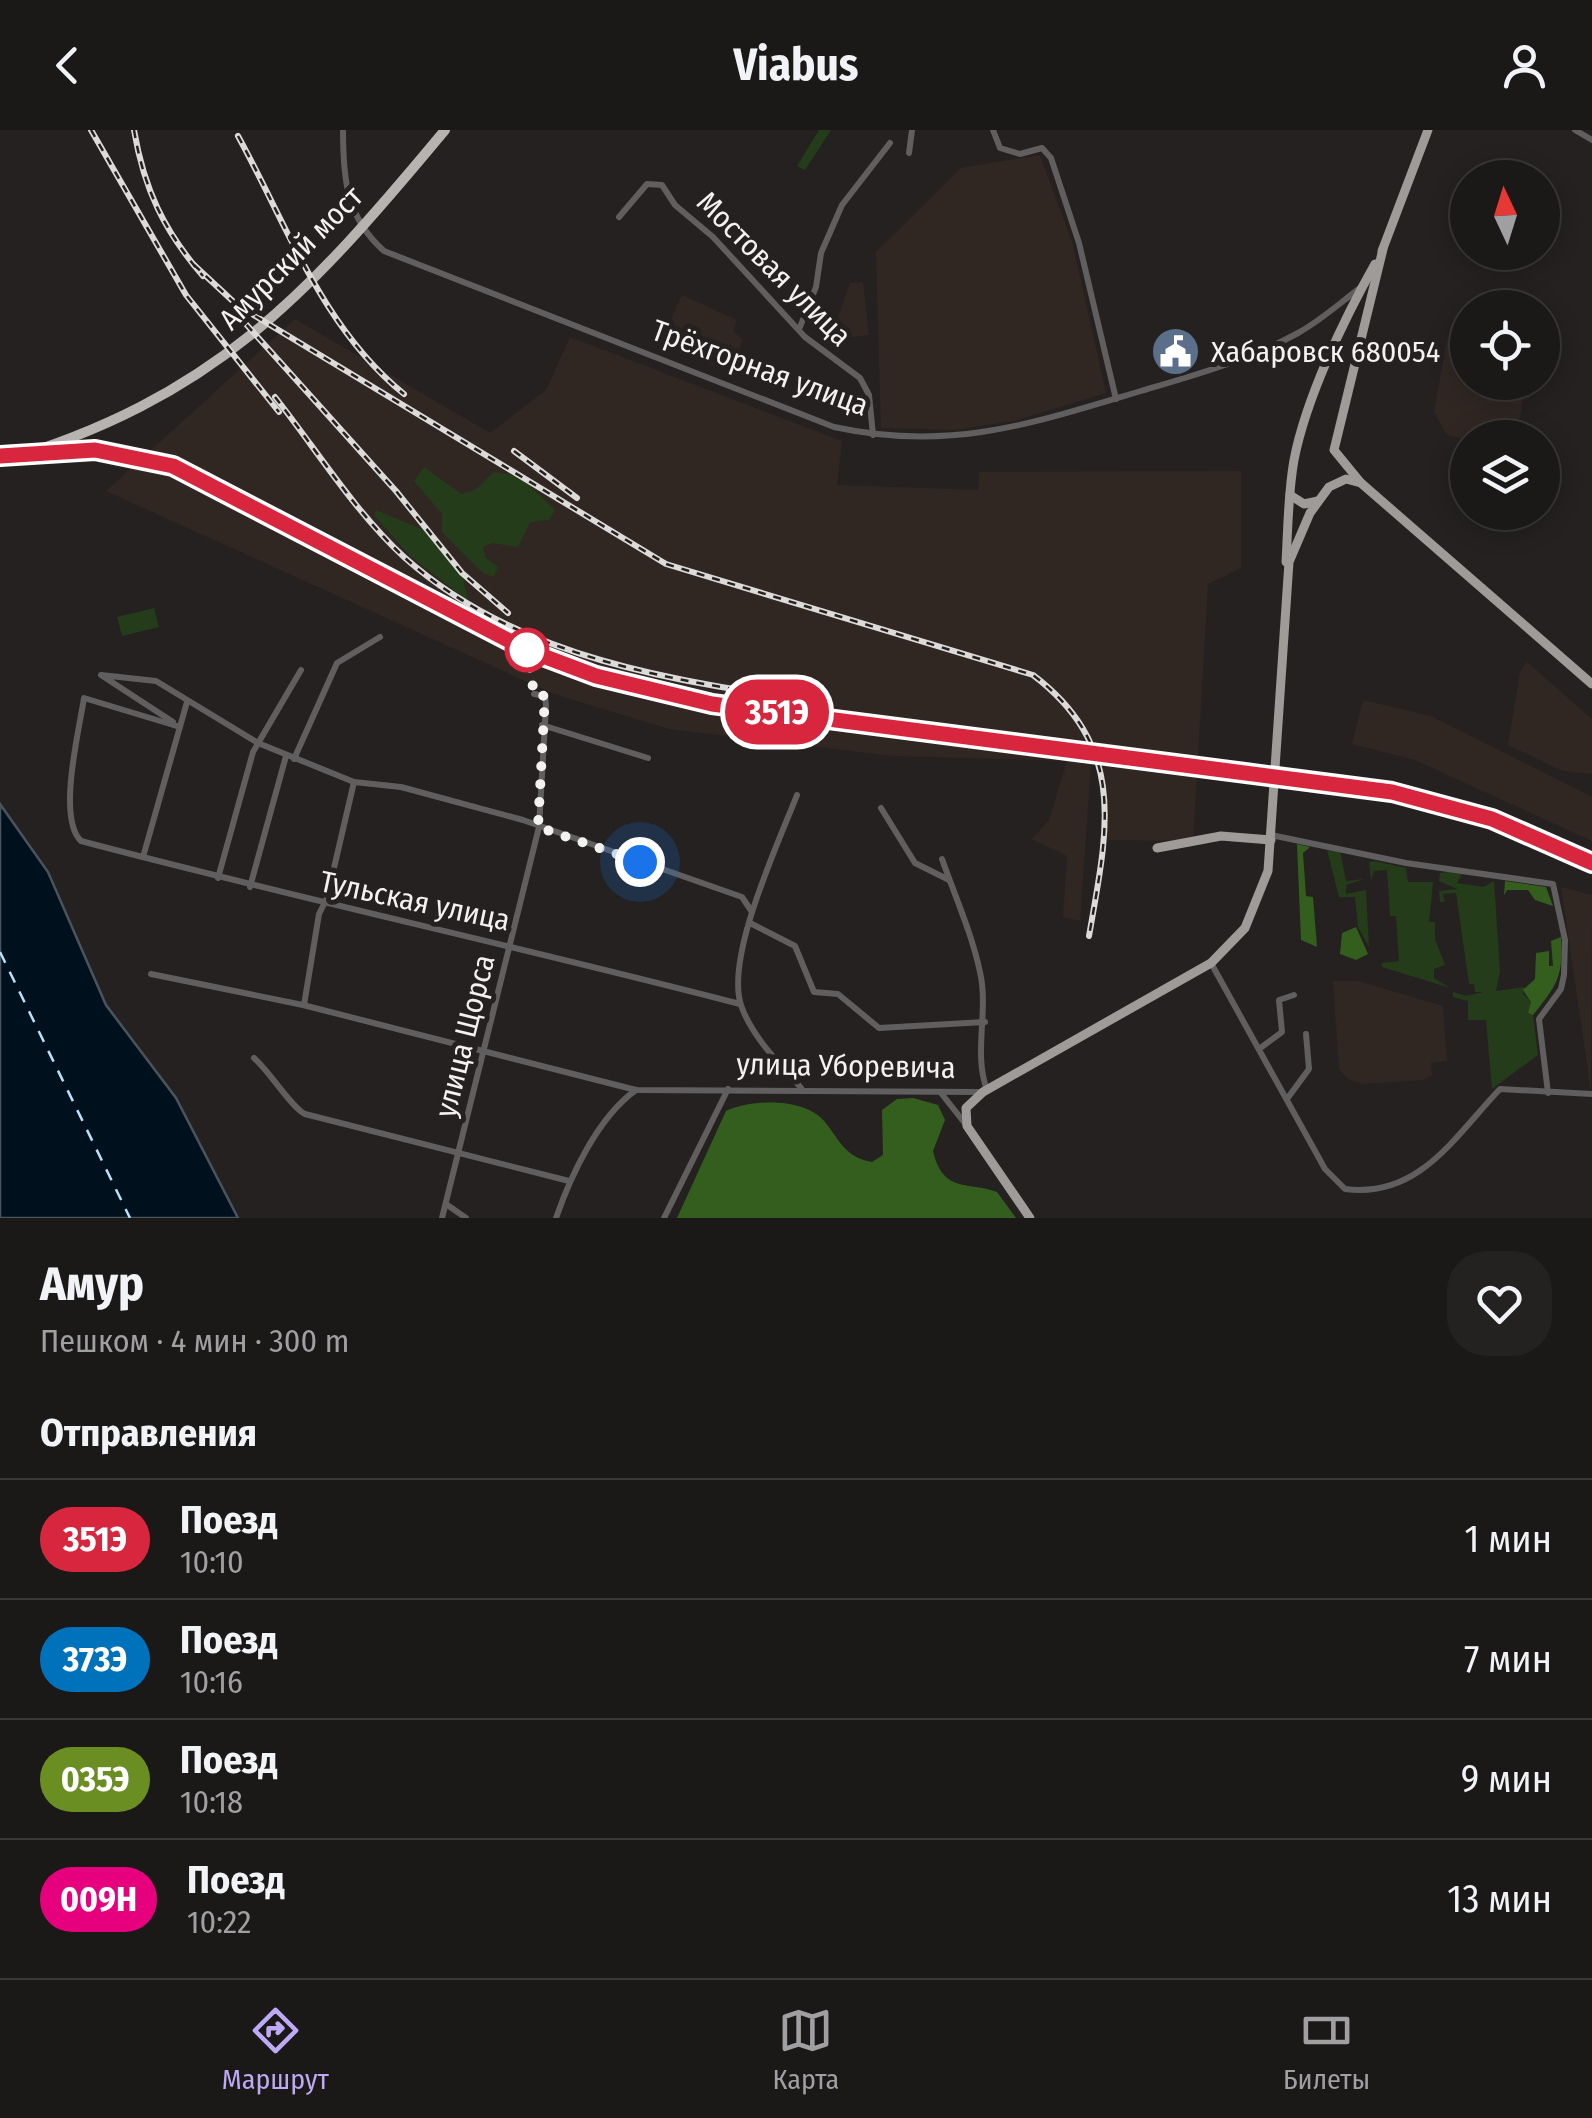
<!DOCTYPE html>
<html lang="ru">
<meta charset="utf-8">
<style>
body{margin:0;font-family:"Fira Sans Condensed",sans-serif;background:#242221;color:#f1f3f6;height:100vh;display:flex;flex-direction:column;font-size:38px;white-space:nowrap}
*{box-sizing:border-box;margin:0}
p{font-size:32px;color:#a0a0a2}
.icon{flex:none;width:55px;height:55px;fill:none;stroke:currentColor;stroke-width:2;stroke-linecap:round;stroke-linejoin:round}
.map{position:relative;height:1088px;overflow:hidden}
.panel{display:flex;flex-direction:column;background:#1b1918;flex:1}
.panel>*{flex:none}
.badge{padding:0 20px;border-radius:32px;font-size:35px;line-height:65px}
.needle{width:65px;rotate:356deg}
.buttons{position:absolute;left:1450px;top:30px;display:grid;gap:20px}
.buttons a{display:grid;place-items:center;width:110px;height:110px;border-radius:50%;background:#1b1918;box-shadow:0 5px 25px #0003,0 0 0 2px #393837;font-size:50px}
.you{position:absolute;width:50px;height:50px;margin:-25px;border:8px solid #fff;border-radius:50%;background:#1a73e8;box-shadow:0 0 0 15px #1a73e833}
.map>.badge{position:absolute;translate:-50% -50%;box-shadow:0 0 0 5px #fff}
h2{padding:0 40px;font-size:38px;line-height:90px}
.round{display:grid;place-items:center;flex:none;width:105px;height:105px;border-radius:40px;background:#242221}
.overview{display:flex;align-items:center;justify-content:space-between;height:170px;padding:0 40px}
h1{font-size:48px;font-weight:700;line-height:75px}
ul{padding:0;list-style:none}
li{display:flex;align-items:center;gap:30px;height:120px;padding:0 40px;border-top:2px solid #393837}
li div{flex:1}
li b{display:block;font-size:38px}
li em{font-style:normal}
li .badge{min-width:110px;font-weight:700;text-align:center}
header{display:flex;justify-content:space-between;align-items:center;height:130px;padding:0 40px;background:#1b1918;font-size:45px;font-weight:700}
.tabs{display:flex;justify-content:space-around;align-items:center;height:140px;border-top:2px solid #393837;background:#1b1918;font-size:28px;color:#a0a0a2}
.tabs a{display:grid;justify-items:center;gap:5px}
.tabs .on{color:#bda9f5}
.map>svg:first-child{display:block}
.built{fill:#302723}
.green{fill:#243c19}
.forest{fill:#345e1e}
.water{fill:#00111d;stroke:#49545d;stroke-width:2.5}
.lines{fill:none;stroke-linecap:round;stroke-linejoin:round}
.ferry{stroke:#b8e2f9;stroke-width:2.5;stroke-dasharray:12 10;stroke-linecap:butt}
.minor{stroke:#605e5e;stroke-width:6}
.major{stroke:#9e9b99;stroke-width:9}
.highway{stroke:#b7b3b1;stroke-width:10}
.rail-casing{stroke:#dddbda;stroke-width:6}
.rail{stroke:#242120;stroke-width:2.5;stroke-dasharray:8;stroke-linecap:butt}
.line-casing{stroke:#fff;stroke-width:22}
.line{stroke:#d7263d;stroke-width:15}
.walk{stroke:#f4f2f1;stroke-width:10;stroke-dasharray:0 18}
.stop-dot{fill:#fff;stroke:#d7263d;stroke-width:5}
.labels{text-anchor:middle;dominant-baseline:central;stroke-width:10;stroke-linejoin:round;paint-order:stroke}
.street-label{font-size:30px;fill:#f4f2f1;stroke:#242120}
.poi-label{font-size:30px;fill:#f4f2f1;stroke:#242120;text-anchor:start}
</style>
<header><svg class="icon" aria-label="back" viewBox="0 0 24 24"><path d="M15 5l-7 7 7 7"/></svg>Viabus<svg class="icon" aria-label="person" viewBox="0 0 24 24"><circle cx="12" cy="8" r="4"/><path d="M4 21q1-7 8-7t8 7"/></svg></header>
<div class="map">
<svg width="1592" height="1088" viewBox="0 0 1592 1088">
<rect width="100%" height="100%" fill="#242120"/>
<!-- built -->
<g class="built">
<polygon points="1040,25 1073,115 1106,263 1014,291 954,300 881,298 876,122 961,38"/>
<polygon points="863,152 869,205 822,211 820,194 837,190 850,153"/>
<polygon points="682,165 737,190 733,201 743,210 730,243 659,215"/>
<polygon points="295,189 490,303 546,260 570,207 842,311 837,355 978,360 979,342 1241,341 1241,438 1208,454 1193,711 1104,710 1099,633 1079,632 1091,634 1080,791 1063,787 1067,726 1032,709 1049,690 1067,631 893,626 669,599 554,564 106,361"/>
<polygon points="1464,200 1467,201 1468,252 1526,253 1518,298 1502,307 1467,310 1447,305 1434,282 1447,209"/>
<polygon points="1527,532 1592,589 1592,644 1563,641 1508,615 1520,541"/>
<polygon points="1363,570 1431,586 1592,667 1592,711 1415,630 1352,614"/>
<polygon points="1561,757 1592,765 1591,961"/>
<polygon points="1333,851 1358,851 1443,876 1447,931 1431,933 1432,946 1422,950 1363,954 1348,949 1339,939"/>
</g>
<!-- green -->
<g class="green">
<polygon points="819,0 831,0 805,40 797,36"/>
<polygon points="424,337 461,364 475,360 494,342 520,346 555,380 549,390 530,392 518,417 492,413 483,417 485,427 498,437 493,447 483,443 442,402 442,384 414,351"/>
<polygon points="376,380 424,400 463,447 468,471 411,427 374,385"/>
<polygon points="154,478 159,497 122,506 117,487"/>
<polygon points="1327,720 1340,721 1346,751 1364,749 1346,755 1346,764 1366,760 1369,817 1358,797 1355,767 1339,767"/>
<polygon points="1375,731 1406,738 1408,752 1433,752 1429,792 1435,792 1435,809 1445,835 1434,839 1434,848 1450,858 1382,837 1382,833 1399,831 1396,786 1390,786 1387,740 1374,741 1371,751 1369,732"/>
<polygon points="1448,742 1462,744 1457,753 1483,757 1494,751 1500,842 1496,861 1525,857 1523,863 1531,872 1528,883 1533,885 1538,925 1492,959 1486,890 1468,890 1468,871 1453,867 1453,862 1466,866 1483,862 1475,862 1474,854 1469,854 1456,763 1443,764 1445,772 1440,772 1439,761 1457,759 1439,751 1440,743"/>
</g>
<!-- forest -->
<g class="forest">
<polygon points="1297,714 1310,717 1303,723 1306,766 1313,767 1317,817 1301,810"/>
<polygon points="1505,751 1546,757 1553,776 1535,770 1528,760 1507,760 1504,765"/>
<polygon points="1356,797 1368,824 1356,830 1340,824 1342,803"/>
<path d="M1561,807c3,41 -6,50 -28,78l-5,-2 3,-11 -8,-12 12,-11 1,-26 13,-2v15h4l-2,-25z"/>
<path d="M913,968l25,7 7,15 -12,31c10,43 35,30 64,41l19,26h-339l49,-107c26,-12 79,-14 99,11 16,20 20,35 47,40l11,-7 -1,-45 15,-11z"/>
</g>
<!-- water -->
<polygon class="water" points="0,674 48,742 106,875 176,968 238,1088 0,1088"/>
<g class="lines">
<!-- ferry -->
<polyline class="ferry" points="0,822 130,1088"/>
<!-- minor -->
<g class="minor">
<path d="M343,0c0,49 3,87 41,121l450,176c116,25 197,-3 307,-36 54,-16 108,-31 157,-58 22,-12 42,-30 62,-45"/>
<polyline points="993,0 1000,18 1020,24 1042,18 1051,28 1079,113 1116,269"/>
<polyline points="1575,0 1592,10"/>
<polyline points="909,23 912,0"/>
<polyline points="619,87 647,54 662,55 675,75 713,107 805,207 860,248 869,265 873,305"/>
<polyline points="800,197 816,157 821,123 842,75 890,13"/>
<polyline points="173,592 101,545 156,551 258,613 354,652 401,657 523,690 742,767 752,782"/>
<polyline points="542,595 648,628"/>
<path d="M180,597l-96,-29c-5,33 -27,120 -3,143 219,58 440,106 659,163"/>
<polyline points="294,629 337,533 380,507"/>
<path d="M797,665c-19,49 -74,166 -55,213 12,31 38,56 59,80"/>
<polyline points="881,678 915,733 949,750"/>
<polyline points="1271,705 1406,733 1553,754 1565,810 1564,845 1561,859 1539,889 1548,963"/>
<polyline points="143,727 187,572"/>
<path d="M942,729c13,37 30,75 38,113 9,39 -7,81 7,118"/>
<polyline points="218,748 253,622 301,540"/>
<polyline points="250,757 286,626"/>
<polyline points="750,793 795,816 814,862 838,864 879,898 985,892"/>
<path d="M1211,833l114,206 20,20c74,10 110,-53 155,-100l92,5"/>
<polyline points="151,844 303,875 636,960 981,962"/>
<polyline points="304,875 319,784 327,768 354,652"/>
<polyline points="1259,919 1282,902 1279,870 1294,865"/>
<path d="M254,928c16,14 38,50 51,56l264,67"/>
<polyline points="941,963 967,996"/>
<polyline points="1287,969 1309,939 1306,904"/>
<polyline points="446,1074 466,1088"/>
<polyline points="442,1088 539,697 546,575 545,566 534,564"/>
<path d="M556,1088c15,-43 42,-101 80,-128"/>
<polyline points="664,1088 728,959"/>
</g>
<!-- major -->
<g class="major">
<polyline points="1383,119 1334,320 1361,353 1592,554"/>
<polyline points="1382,121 1428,0"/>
<polyline points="1290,365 1304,374 1318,371"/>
<path d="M1286,432c2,-34 2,-69 8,-102 12,-62 50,-141 81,-196"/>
<polyline points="1157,718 1221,706 1271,710"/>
<polyline points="1030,1088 967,996 966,978 983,962 1211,833 1245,798 1268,741 1289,432 1310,383 1329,357 1346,349 1361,353"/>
</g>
<!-- highway -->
<path class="highway" d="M0,332c215,-64 306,-165 445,-332"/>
<defs>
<g id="rail">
<polyline points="91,0 186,165 279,282"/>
<path d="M134,0c10,59 30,101 69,146"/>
<path d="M238,6c50,91 84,191 166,258"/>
<path d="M194,135l43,40 429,259 367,111c96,73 74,157 56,261"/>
<polyline points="236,183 396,361 462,443 508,483"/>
<path d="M275,267c41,52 80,115 129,160 114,102 273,125 418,145"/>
<polyline points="514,321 577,368"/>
<polyline points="0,326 95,321 173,335 488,502 596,546 712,574 1037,616"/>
<path d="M1347,660c86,12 169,36 245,78"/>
</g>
</defs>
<!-- rail casing -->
<use href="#rail" class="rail-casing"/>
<!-- rail -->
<use href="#rail" class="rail"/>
</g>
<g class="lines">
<defs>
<polyline id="line" points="0,326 95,320 173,336 527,520 596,546 712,574 1392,662 1492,689 1592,733"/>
</defs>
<!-- line casing -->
<use href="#line" class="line-casing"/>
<!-- line -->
<use href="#line" class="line"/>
<!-- walk -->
<polyline class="walk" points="527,520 534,564 545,566 538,697 640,732"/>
</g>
<!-- icons -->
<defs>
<symbol id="civic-disc" viewBox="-11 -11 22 22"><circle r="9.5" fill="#5c6f8a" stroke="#242120"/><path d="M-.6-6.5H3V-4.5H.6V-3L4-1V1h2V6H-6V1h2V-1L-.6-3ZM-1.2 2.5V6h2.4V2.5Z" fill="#fff"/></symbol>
</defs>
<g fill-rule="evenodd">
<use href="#civic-disc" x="1148" y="194" width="55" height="55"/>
</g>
<!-- markers -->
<circle class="stop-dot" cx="527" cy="520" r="20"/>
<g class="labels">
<!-- street labels -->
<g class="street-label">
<text transform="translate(291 128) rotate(-45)">Амурский мост</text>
<text transform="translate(774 139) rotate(45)">Мостовая улица</text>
<text transform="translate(760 238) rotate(20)">Трёхгорная улица</text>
<text transform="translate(415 771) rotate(12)">Тульская улица</text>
<text transform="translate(465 906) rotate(-76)">улица Щорса</text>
<text transform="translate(846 936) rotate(1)">улица Уборевича</text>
</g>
<!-- poi labels -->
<g class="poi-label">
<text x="1211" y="222">Хабаровск 680054</text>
</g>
</g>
</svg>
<div class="buttons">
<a><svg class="needle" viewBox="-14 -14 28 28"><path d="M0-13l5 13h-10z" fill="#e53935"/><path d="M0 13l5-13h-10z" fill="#a0a0a2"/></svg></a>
<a><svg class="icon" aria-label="locate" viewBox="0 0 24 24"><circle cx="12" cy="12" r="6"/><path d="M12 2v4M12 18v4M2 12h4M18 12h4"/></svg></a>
<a><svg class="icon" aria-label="layers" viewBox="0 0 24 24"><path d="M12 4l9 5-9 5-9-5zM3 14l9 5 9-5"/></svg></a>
</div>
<div class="you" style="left:640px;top:732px"></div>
<b class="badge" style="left:777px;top:582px;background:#d7263d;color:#fff">351Э</b>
</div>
<section class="panel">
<div class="overview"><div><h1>Амур</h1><p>Пешком · 4 мин · 300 m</p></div><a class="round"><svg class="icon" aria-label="heart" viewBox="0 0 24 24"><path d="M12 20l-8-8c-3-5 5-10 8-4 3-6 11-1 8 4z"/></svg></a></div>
<h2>Отправления</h2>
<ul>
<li><span class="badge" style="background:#d7263d;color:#fff">351Э</span><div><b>Поезд</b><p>10:10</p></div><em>1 мин</em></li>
<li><span class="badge" style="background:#0072bc;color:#fff">373Э</span><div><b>Поезд</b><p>10:16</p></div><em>7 мин</em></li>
<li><span class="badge" style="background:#6b8e23;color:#fff">035Э</span><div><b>Поезд</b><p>10:18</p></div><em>9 мин</em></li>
<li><span class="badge" style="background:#e6007e;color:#fff">009Н</span><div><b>Поезд</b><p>10:22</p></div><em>13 мин</em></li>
</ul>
</section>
<nav class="tabs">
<a class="on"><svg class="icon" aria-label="directions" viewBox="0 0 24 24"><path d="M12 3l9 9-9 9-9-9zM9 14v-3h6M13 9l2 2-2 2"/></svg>Маршрут</a>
<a><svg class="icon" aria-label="map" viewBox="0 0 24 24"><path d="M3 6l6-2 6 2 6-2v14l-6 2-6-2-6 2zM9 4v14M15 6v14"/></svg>Карта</a>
<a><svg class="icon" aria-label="tickets" viewBox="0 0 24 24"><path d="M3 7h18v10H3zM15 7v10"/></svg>Билеты</a>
</nav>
